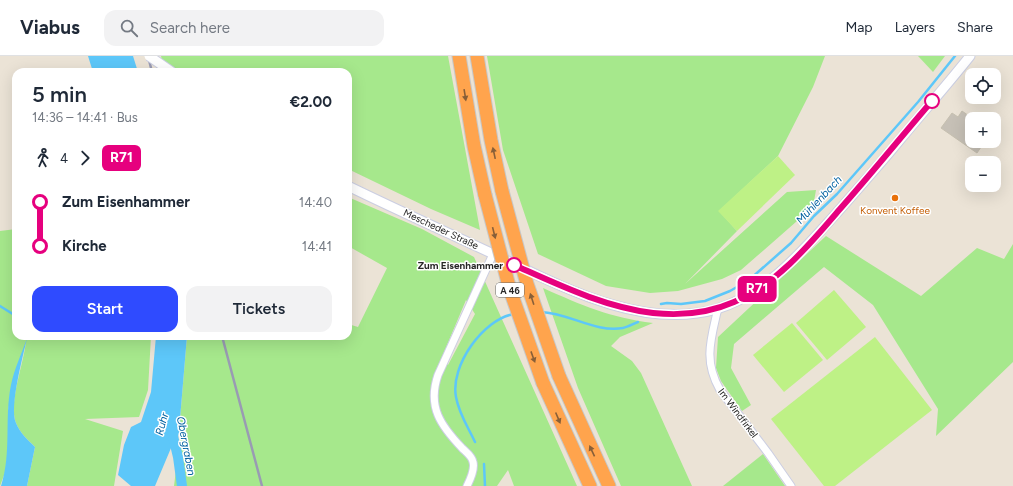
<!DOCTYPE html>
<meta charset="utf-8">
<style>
body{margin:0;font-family:Figtree,sans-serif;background:#f2f2f3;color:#1f2937;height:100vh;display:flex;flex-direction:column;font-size:15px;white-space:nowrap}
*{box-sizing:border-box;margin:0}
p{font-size:13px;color:#747a83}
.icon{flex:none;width:22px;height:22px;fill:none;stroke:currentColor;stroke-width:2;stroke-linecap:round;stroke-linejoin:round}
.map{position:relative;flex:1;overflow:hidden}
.sheet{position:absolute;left:12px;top:12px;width:340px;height:272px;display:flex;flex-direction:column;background:#fff;border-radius:12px;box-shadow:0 4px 16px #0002}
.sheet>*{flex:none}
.badge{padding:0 8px;border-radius:6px;font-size:14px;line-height:26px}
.tools{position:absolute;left:965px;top:12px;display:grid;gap:8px}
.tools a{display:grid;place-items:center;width:36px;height:36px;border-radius:8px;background:#fff;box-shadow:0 4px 16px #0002;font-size:20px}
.map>.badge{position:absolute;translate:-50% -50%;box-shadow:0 0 0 2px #fff}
.legs{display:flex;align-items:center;gap:6px;height:44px;padding:0 20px;font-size:13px}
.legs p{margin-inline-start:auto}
.headline{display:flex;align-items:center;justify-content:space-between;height:68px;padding:0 20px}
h1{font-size:22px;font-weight:600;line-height:30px}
.primary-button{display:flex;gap:8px;margin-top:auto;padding:8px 20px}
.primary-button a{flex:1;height:46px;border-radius:12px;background:#2f4bff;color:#fff;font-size:16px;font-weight:600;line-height:46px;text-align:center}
.primary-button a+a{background:#f2f2f3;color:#1f2937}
ul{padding:0 20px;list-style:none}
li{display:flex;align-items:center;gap:14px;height:44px;font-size:15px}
li i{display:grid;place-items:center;width:6px;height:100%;margin:0 5px;background:currentColor}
li i::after{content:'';width:10px;height:10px;margin:-5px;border:3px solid;border-radius:50%;background:#fff}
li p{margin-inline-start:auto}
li:first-child i{background:linear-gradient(#0000 50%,currentColor 0)}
li:last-child i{background:linear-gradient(currentColor 50%,#0000 0)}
header{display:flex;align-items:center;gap:24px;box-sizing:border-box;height:56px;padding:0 20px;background:#fff;border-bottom:1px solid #e0e1e3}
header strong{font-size:19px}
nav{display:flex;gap:22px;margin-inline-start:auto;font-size:14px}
.search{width:280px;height:36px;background:#f2f2f3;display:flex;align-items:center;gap:10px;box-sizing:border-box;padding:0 14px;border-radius:12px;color:#747a83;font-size:15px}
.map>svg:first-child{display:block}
.green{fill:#a6e88c;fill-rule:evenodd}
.pitch{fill:#bef186}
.water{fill:#5dc7f9}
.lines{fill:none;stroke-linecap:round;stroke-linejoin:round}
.stream{stroke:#5dc7f9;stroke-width:2.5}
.canal{stroke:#5dc7f9;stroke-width:10}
.building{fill:#c6c0b6;stroke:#c6c0b0}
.minor-casing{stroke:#cbcee2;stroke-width:9}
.tertiary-casing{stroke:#cbcee2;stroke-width:11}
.motorway-casing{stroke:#c7c7c7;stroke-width:15}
.minor{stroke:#fff;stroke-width:7}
.tertiary{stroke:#fff;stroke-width:9}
.motorway{stroke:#ffa44d;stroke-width:13}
.rail{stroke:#999bb3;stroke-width:2.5}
.tertiary-bridge-casing{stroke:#cbcee2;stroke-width:11;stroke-linecap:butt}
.motorway-bridge-casing{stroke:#c7c7c7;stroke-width:15;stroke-linecap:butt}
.tertiary-bridge{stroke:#fff;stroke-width:9}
.motorway-bridge{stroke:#ffa44d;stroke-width:13}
.oneway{fill:#885f38}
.line-1-casing{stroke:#fff;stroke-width:9}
.line-1{stroke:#e6007e;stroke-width:6}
.stop-1-dot{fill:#fff;stroke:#e6007e;stroke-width:2}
.food-dot{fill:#e8710a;stroke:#fff;stroke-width:1.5}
.labels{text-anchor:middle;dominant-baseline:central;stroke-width:3;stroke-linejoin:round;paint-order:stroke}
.shield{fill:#fff;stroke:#686868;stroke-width:1}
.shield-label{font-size:9px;font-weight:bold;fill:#272727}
.food-label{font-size:10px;fill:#c56008;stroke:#fff}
.street-label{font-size:10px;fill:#272727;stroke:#fff}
.stop-label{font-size:10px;font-weight:bold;fill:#272727;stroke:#fff;text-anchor:end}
.water-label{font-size:11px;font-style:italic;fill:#0161a0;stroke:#fff}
</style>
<header>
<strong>Viabus</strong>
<div class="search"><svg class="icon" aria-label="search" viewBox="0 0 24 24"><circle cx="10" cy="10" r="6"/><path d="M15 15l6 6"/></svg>Search here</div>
<nav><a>Map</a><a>Layers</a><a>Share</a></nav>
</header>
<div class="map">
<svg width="1013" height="430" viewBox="0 0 1013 430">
<rect width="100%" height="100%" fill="#ebe3d6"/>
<!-- green -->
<g class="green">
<polygon points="161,0 448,0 480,174 431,153 348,113 348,16 165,16"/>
<polygon points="487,0 825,0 813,31 778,100 719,155 737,175 685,228 787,136 816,134 813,151 741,214 722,223 678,235 650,237 606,230 538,198 503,94"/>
<polygon points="918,0 945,0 933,16"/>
<path d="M348,141l74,32 52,28 103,229h-63l-6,-16 -11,16h-323l7,-57 -1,-10 7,-83h161v-12l10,3 29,-59 -39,-22zM466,244l9,14 -27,51 -6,-8z"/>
<path d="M16,173v107h135l-3,54 -9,27 -54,2 38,12 -9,55h-87l8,-39c-7,-7 -15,-14 -19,-24 -8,-19 8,-60 10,-82l-18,68v38l-2,23 -6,16v-255z"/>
<polygon points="826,180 921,240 977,192 1004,203 1013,188 1013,306 936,380 938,353 873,249 824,211 734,288 731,312 751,349 742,355 721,325 716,312 718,281"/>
<path d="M543,232c38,17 68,30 110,35l-33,14 -9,9 21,15 9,12 51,113h-71l-43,-98z"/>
<polygon points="763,398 785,430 723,430"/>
</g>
<!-- pitch -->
<g class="pitch">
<polygon points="778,100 795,119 737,175 718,155"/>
<polygon points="834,234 866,271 827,304 796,267"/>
<polygon points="792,267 823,304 784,336 753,299"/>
<polygon points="875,281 932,354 835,430 824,430 771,363"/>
</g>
<!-- water -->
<g class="water">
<polygon points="88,0 133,0 138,16 93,16"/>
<polygon points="156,280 187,280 180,363 181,373 173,392 171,392 155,430 131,430 118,419 124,389 131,371 141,366 151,336"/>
<path d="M27,282c-4,19 -18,69 -11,85 4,10 12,17 19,24l-8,39h-26c11,-34 3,-67 10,-101 3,-16 11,-32 16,-47z"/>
</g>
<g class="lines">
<!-- stream -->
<g class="stream">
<polyline points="661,248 667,247 681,248 705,245 730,235 749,224 791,187 814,160 837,138 918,46 955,0"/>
<polyline points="0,250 16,260"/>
<path d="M541,256c28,1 54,21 82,16 5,-1 10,-4 15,-6"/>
<path d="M475,386c-7,-15 -16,-28 -19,-45 -6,-31 27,-78 58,-83"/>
<polyline points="484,408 485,430"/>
</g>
<!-- canal -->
<polyline class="canal" points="172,376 178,401 182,430"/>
</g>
<!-- building -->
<polygon class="building" points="962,55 972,62 968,68 972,70 972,85 985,85 977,97 941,72 952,57 958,61"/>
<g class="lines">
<defs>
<g id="minor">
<path d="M718,252c-7,31 -15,52 2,82l48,63 23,33"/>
<path d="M467,430c3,-6 8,-17 6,-24 -1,-6 -7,-10 -11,-14 -21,-22 -35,-41 -24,-73l55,-121"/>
</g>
<path id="tertiary" d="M348,130c47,23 94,44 141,66 68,32 151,79 228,57 52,-16 90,-63 125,-102 19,-22 39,-44 57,-66 24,-29 48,-56 71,-85"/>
<g id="motorway">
<polyline points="459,0 474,90 485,139"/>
<polyline points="477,0 491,84 502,135"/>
<polyline points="559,320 609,430"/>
<polyline points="543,327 590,430"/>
</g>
</defs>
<!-- minor casing -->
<use href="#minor" class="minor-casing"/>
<!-- tertiary casing -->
<use href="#tertiary" class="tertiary-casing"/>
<!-- motorway casing -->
<use href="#motorway" class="motorway-casing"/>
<!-- minor -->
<use href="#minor" class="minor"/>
<!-- tertiary -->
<use href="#tertiary" class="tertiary"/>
<!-- motorway -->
<use href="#motorway" class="motorway"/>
<!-- rail -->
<g class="rail">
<polyline points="148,0 152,16"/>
<polyline points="154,0 159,16"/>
<polyline points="222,280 262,430"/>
</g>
<defs>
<polyline id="tertiary-bridge" points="149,0 172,16"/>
<g id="motorway-bridge">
<polyline points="502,135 527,228 559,320"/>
<polyline points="485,139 510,234 543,327"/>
</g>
</defs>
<!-- tertiary-bridge casing -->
<use href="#tertiary-bridge" class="tertiary-bridge-casing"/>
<!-- motorway-bridge casing -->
<use href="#motorway-bridge" class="motorway-bridge-casing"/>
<!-- tertiary-bridge -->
<use href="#tertiary-bridge" class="tertiary-bridge"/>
<!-- motorway-bridge -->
<use href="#motorway-bridge" class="motorway-bridge"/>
</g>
<!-- one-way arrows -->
<defs><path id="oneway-solid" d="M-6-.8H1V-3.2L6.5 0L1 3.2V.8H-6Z"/></defs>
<g class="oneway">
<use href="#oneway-solid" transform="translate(465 39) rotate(81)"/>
<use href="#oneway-solid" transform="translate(494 97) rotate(-102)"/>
<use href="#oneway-solid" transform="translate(494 177) rotate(76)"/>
<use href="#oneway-solid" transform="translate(532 243) rotate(-108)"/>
<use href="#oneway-solid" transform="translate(533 301) rotate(70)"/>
<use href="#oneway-solid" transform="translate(558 362) rotate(67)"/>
<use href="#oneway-solid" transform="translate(592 395) rotate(-115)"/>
</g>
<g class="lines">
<defs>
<path id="line-1" d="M514,209c45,20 90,42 139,48 28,3 56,0 81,-11 43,-18 76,-58 106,-93 31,-35 61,-72 92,-108"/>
</defs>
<!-- line-1 casing -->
<use href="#line-1" class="line-1-casing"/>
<!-- line-1 -->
<use href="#line-1" class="line-1"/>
</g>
<!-- markers -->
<g class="stop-1-dot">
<circle cx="932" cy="45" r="7"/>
<circle cx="514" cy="209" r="7"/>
</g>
<circle class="food-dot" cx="895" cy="142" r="4"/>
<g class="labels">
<!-- shield labels -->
<rect class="shield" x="496" y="227" width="28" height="14" rx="3"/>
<g class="shield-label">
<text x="510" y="234">A 46</text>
</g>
<!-- food labels -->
<g class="food-label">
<text x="895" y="154">Konvent Koffee</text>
</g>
<!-- street labels -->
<g class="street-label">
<text transform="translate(441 173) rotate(25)">Mescheder Straße</text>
<text transform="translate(738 357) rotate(53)">Im Windfirkel</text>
</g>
<!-- stop labels -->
<g class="stop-label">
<text x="503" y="209">Zum Eisenhammer</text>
</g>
<!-- water labels -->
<g class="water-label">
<text transform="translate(819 144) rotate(-47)">Mühlenbach</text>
<text transform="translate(162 368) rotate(-75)">Ruhr</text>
<text transform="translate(186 390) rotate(79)">Obergraben</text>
</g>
</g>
</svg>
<div class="tools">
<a><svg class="icon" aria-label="locate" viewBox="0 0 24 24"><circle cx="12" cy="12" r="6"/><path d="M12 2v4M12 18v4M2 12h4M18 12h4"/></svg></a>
<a>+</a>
<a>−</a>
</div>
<b class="badge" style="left:757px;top:233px;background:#e6007e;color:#fff">R71</b>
<section class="sheet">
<div class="headline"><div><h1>5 min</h1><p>14:36 – 14:41 · Bus</p></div><b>€2.00</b></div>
<div class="legs"><svg class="icon" aria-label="walk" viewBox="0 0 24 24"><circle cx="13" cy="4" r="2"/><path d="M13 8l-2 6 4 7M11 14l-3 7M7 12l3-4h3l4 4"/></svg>4<svg class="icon" aria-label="forward" viewBox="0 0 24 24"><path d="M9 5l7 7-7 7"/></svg><b class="badge" style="background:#e6007e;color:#fff">R71</b></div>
<ul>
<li><i style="color:#e6007e"></i><b>Zum Eisenhammer</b><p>14:40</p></li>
<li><i style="color:#e6007e"></i><b>Kirche</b><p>14:41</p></li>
</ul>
<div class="primary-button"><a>Start</a><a>Tickets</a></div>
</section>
</div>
